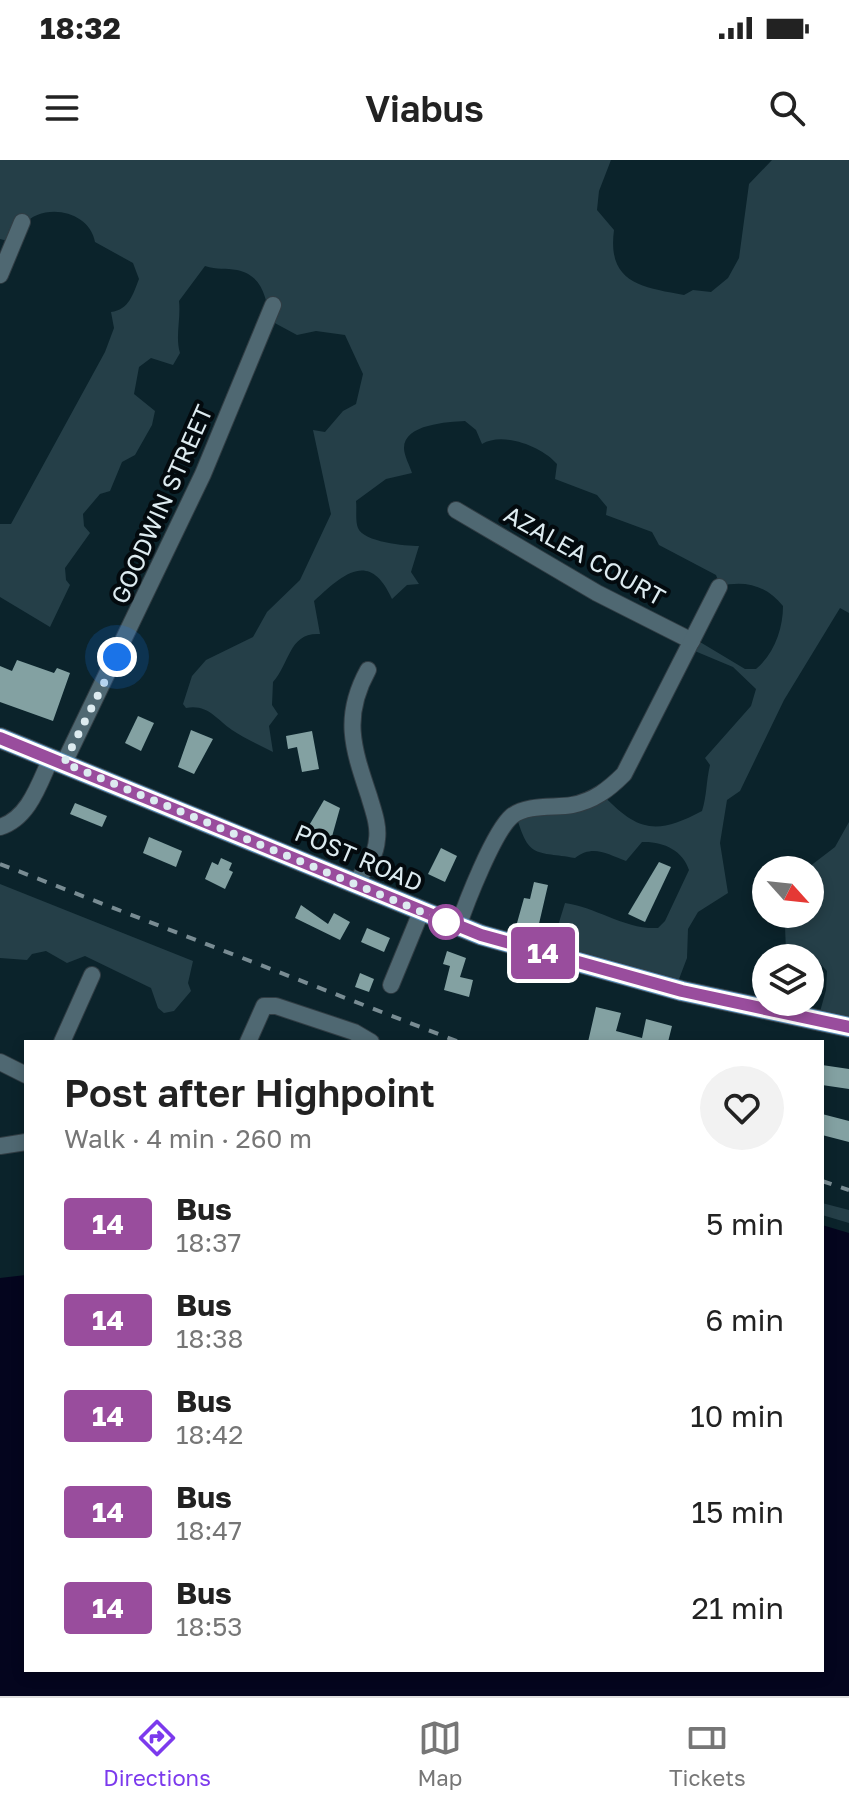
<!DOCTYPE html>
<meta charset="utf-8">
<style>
body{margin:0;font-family:"Golos Text",sans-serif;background:#f2f2f2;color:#222;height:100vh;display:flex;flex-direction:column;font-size:30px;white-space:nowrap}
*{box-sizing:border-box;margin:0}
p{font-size:26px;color:#767676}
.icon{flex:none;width:44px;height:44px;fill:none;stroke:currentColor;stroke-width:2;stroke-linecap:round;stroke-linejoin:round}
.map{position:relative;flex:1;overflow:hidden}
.details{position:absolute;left:24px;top:880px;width:800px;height:632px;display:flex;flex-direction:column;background:#fff;border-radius:0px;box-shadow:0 4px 12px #0003}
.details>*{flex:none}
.badge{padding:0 16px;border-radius:6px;font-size:28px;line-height:52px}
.needle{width:52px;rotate:117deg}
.controls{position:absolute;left:752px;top:696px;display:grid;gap:16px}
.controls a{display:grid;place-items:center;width:72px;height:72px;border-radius:50%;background:#fff;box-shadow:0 4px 12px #0003;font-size:40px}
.you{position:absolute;width:40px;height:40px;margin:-20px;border:6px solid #fff;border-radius:50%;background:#1a73e8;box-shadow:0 0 0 12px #1a73e833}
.map>.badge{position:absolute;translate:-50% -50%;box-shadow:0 0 0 4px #fff}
.round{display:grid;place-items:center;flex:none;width:84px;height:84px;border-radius:42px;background:#f2f2f2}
.head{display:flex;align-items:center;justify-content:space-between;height:136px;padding:0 40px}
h1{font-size:38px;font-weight:600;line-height:60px}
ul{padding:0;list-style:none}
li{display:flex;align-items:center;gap:24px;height:96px;padding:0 40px}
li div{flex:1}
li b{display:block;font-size:30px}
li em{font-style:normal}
li .badge{min-width:88px;font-weight:700;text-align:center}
.status{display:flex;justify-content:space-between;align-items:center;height:56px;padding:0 40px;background:#fff;direction:ltr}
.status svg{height:22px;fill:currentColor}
header{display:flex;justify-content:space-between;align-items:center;height:104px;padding:0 40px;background:#fff;font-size:36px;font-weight:600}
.menu{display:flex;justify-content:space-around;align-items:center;height:112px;border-top:2px solid #e0e0e0;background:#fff;font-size:22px;color:#767676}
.menu a{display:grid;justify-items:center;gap:4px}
.menu .selected{color:#7c3aed}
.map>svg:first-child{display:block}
.green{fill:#253f48}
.water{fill:#04051e}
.building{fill:#83a1a2}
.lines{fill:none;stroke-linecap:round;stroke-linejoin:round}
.minor-casing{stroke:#313d44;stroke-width:18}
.major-casing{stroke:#313d44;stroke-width:22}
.minor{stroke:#4f6872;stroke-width:16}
.major{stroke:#5a90bc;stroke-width:20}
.rail{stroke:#798c93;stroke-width:4;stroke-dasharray:10 10;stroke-linecap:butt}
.line-casing{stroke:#fff;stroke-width:18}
.line{stroke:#994d9d;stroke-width:12}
.walk{stroke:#ddebf0;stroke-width:8;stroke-dasharray:0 14.4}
.stop-dot{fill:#fff;stroke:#994d9d;stroke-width:4}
.labels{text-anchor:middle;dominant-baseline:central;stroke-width:8;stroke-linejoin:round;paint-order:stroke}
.street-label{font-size:24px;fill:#ddebf0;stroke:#030a0e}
</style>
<div class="status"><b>18:32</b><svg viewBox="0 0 49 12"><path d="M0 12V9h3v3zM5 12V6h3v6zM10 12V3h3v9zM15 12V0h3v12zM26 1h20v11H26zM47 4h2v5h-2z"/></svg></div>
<header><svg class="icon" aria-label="menu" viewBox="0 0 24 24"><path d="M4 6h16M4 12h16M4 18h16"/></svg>Viabus<svg class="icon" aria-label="search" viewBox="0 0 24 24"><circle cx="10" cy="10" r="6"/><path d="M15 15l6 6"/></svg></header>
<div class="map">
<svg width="849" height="1536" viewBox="0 0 849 1536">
<rect width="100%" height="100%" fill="#0b232b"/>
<!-- green -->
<g class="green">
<path d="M0,0h611l-12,31 -2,19 17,20c-7,53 27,57 70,65l9,-5 18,2 17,-14 11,-20 10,-74 23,-24h77v453l-9,-5 -56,92 -44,91 -13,9 -7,43 8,50 -30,19 -10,17 -1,29 -11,29 -124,-42 13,-42c31,4 61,27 93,25l7,-7 24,-51c-6,-20 -27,-29 -47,-28l-16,19c-19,-7 -33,-17 -51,-3 -39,-7 -46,1 -58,-40l86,-23c35,37 54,40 99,16 5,-16 4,-29 8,-46l-5,-7 46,-52 5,-17 -23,-22 -43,-18 5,-10 50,30h11c18,-15 27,-40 27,-63 -17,-21 -38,-26 -63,-20l-4,-11 -57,-30 -7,-13 -46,-17 1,-8 -10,-12 -42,-16 2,-15c-14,-17 -54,-33 -75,-20l-6,-14 -11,-9c-17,1 -61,3 -61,27 0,8 6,18 8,25l-26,6 -30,22c1,8 -1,20 2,27 5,14 48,18 61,18l-8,26 8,12 -12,1 -15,14c-22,-49 -48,-26 -78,2l6,33c-31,-2 -30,29 -47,48l-1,23 6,9 -9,12 4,26c-14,-7 -29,-14 -41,-22 -16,-11 -24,-26 -46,-22l-3,-4 9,-28 14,-16 47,-23 14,-25 33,-32 31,-66 -18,-84 12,2 18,-21 13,-7 7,-30 -18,-39 -29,-4 -19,4 -26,-14c-6,-23 -7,-45 -34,-51 -11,-2 -20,0 -32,-4l-26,35c2,18 -4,36 1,52l-7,12 -22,-7 -12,9 -5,27 21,17 -3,14 -17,30 -13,7 -12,29 -10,3 -17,20 1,12 6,7 -25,35 1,12 4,5 -20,42 -50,-30v-73h11l94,-172 9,-24 -3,-16c18,-2 22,-18 28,-33l-6,-16 -38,-21c-5,-31 -51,-41 -72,-17 -4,5 -7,12 -11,17l-12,-3z"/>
<path d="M849,662v204l-31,-7 8,-29 1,-19c-14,-16 -20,-23 -41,-19l-1,-26 -7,-12h32v-44h-5l30,-23z"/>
<polygon points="0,724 193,801 188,823 191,831 174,851 164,853 158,848 151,828 85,796 67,803 46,791 32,794 27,800 0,798"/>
<polygon points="822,1043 849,1050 849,1063 822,1055"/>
</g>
<!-- water -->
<polygon class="water" points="822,1065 849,1073 849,1536 0,1536 0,1118 26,1115 26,1510 822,1510"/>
<!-- building -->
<g class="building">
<polygon points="17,500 54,513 57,508 70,513 53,561 0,542 0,506 12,511"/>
<polygon points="138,556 154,563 141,591 125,583"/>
<polygon points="191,570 213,579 194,614 178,607"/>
<polygon points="312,571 319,609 302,612 297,587 288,589 286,576"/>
<polygon points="324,640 340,648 331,680 307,669"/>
<polygon points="75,643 107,656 102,667 70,654"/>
<polygon points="149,677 182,691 176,707 143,693"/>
<polygon points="441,688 457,696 445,722 428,714"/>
<polygon points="221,698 232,703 229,710 233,712 225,729 205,719 212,702 218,705"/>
<polygon points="659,702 671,707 645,762 628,754"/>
<polygon points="534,722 548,725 538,768 517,763 524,738 530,739"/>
<polygon points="301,745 328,764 334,753 350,762 340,780 295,758"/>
<polygon points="367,768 390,778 384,792 361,782"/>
<polygon points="447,791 466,798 460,817 473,820 469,837 444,830 450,806 443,804"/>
<polygon points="360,813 374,819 369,832 355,827"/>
<polygon points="596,847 621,853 616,871 642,878 646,859 672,866 668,882 588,882"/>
<polygon points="822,905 849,909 849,929 822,925"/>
<polygon points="822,954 849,961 849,982 822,975"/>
</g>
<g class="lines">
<defs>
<g id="minor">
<polyline points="0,115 22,62"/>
<polyline points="456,350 597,433 692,481"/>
<polyline points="64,603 203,314 273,145"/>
<path d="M0,667c29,-9 39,-43 51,-69"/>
<path d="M355,723c10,-13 21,-26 22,-44 2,-14 -4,-29 -8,-43 -16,-48 -27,-79 -1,-126"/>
<path d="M458,767c8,-24 36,-96 54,-111 15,-12 43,-8 60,-11 22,-4 37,-16 52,-31l95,-187"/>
<polyline points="391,825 421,752"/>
<polyline points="62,882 92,815"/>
<polyline points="248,882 264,846 276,846 354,872 371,882"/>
<polyline points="0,902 26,915"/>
<polyline points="0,986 26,982"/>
</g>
<polyline id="major" points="0,578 481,775 682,831 849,867"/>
</defs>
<!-- minor casing -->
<use href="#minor" class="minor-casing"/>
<!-- major casing -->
<use href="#major" class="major-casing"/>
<!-- minor -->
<use href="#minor" class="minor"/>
<!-- major -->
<use href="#major" class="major"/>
<!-- rail -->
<g class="rail">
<polyline points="0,704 459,882"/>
<polyline points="822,1021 849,1030"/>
</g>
</g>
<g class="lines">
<defs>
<polyline id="line" points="0,578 481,775 682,831 849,867"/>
</defs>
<!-- line casing -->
<use href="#line" class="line-casing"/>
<!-- line -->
<use href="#line" class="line"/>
<!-- walk -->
<polyline class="walk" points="117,497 64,603 446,762"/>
</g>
<!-- markers -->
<circle class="stop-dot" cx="446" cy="762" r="16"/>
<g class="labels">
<!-- street labels -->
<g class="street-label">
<text transform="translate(161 344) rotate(-66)">GOODWIN STREET</text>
<text transform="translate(585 395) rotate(29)">AZALEA COURT</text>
<text transform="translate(359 697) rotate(23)">POST ROAD</text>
</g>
</g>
</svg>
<div class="controls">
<a><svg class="needle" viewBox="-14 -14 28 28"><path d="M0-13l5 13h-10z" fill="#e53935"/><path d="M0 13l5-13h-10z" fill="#767676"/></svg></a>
<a><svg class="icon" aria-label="layers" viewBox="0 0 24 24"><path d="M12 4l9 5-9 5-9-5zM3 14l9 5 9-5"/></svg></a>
</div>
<div class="you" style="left:117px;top:497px"></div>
<b class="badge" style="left:543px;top:793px;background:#994d9d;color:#fff">14</b>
<section class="details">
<div class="head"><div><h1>Post after Highpoint</h1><p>Walk · 4 min · 260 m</p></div><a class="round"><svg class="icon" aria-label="heart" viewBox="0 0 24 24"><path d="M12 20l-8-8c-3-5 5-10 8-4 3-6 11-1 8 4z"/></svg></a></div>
<ul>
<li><span class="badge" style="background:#994d9d;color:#fff">14</span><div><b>Bus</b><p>18:37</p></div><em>5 min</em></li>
<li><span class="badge" style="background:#994d9d;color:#fff">14</span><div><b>Bus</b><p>18:38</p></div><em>6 min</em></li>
<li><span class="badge" style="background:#994d9d;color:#fff">14</span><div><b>Bus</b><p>18:42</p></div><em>10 min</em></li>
<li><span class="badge" style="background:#994d9d;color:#fff">14</span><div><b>Bus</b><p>18:47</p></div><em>15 min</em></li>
<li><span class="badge" style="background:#994d9d;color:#fff">14</span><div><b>Bus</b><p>18:53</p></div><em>21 min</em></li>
</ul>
</section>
</div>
<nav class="menu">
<a class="selected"><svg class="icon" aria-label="directions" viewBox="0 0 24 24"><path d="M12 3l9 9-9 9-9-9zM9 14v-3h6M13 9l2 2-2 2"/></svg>Directions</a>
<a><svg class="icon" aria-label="map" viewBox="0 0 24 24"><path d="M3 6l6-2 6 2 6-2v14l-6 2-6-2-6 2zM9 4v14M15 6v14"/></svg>Map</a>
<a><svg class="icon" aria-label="tickets" viewBox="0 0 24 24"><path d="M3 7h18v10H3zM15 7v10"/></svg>Tickets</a>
</nav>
